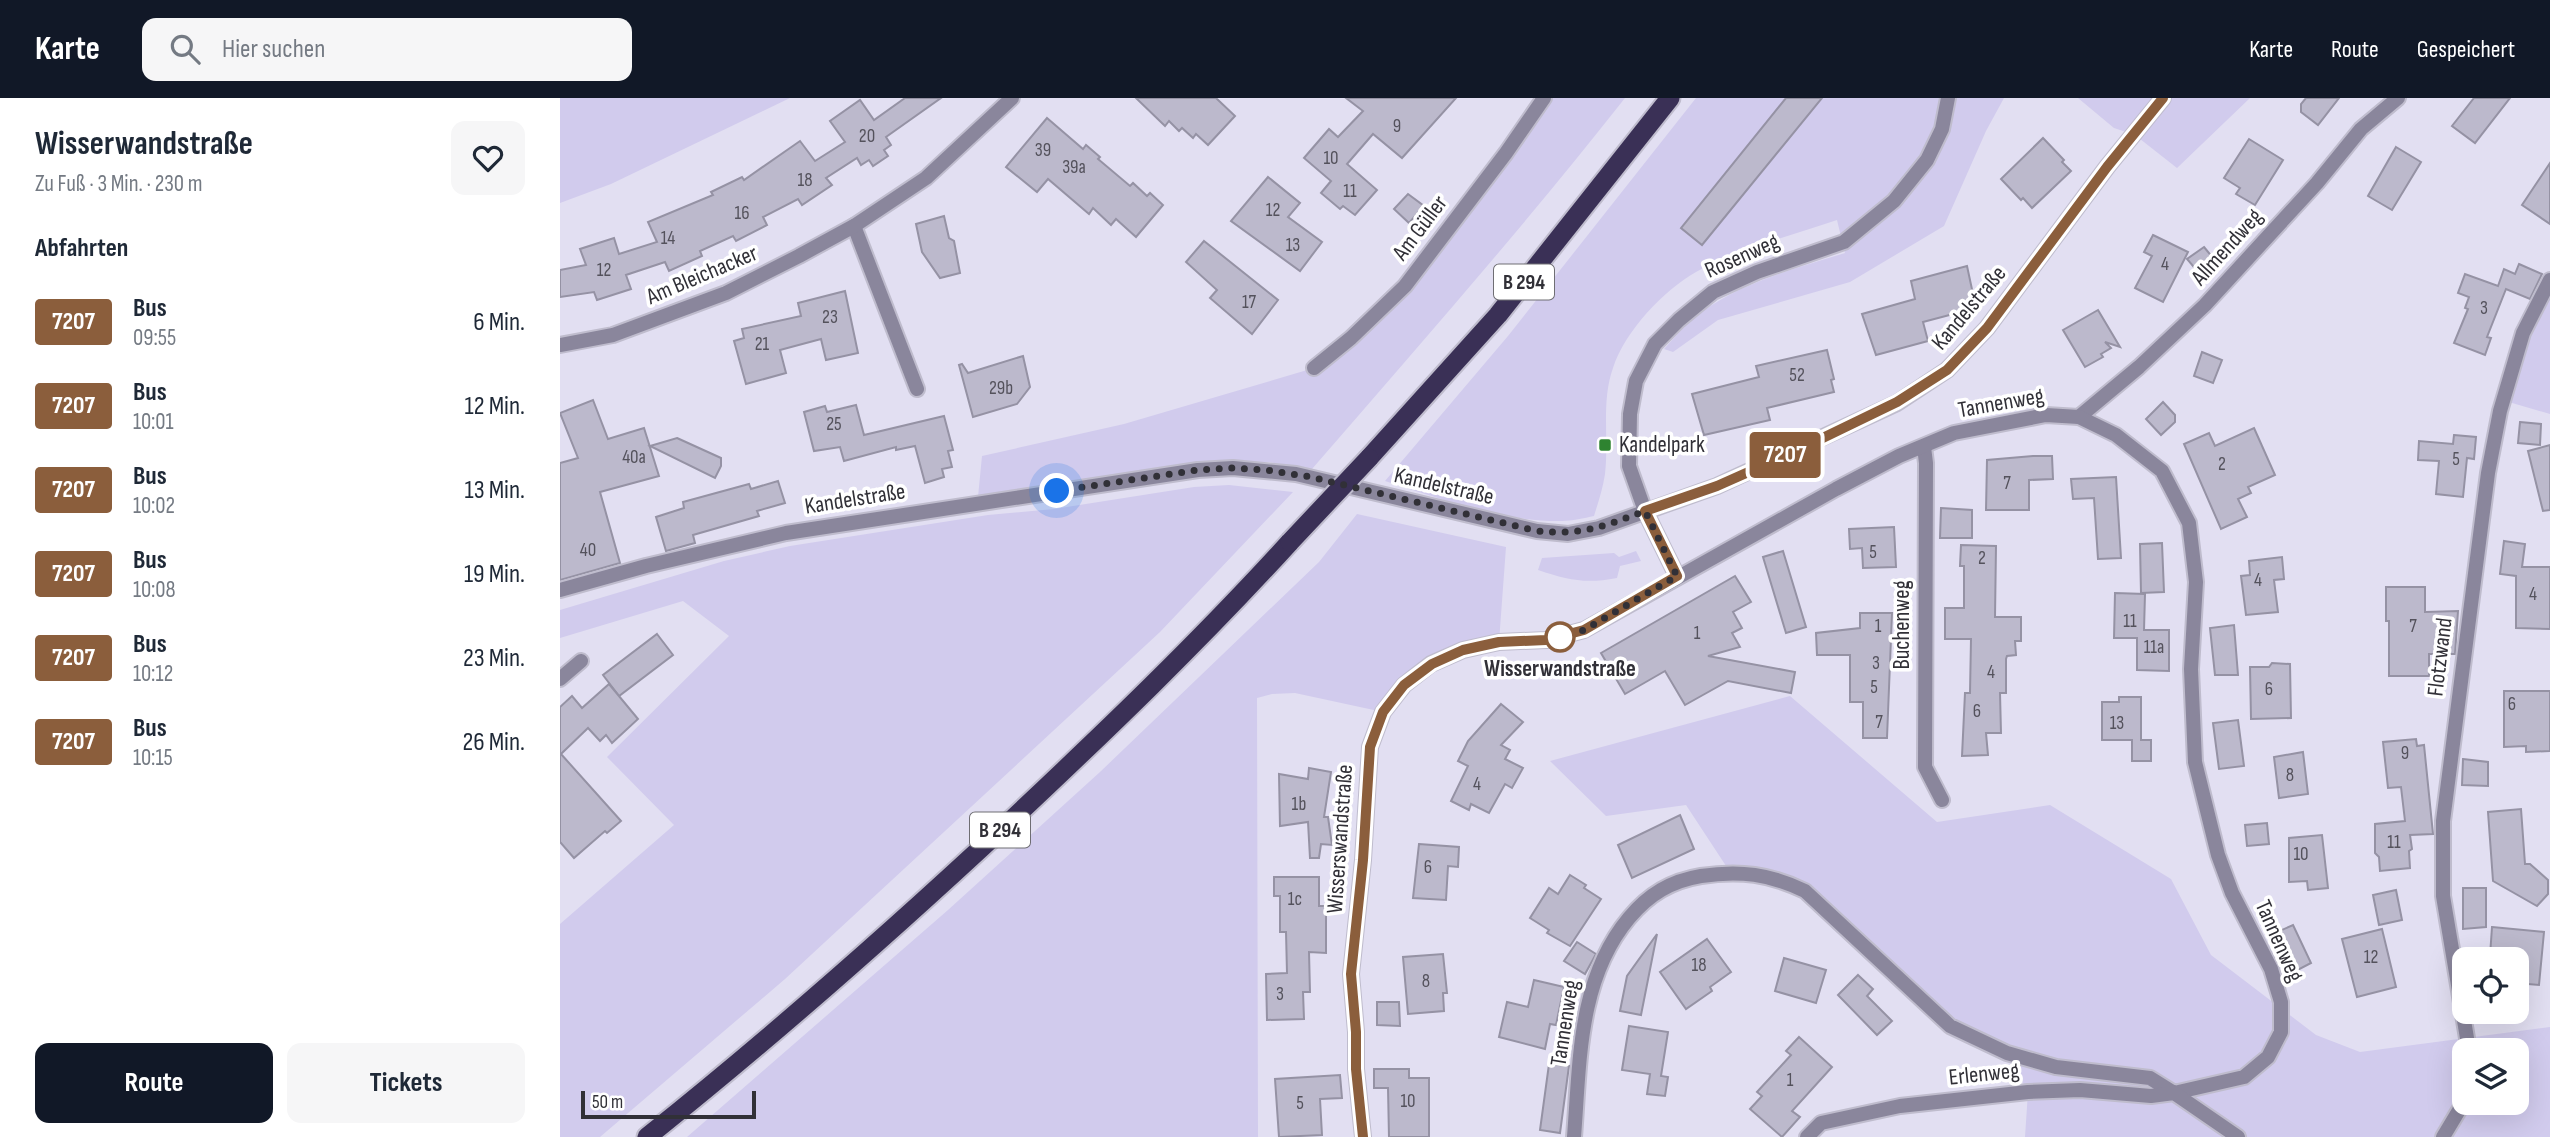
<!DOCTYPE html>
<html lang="de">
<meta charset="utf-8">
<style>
body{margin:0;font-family:"Sofia Sans Condensed",sans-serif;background:#f6f6f7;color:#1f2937;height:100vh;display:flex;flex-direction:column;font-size:26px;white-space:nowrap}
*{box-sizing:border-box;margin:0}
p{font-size:23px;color:#747a83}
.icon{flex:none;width:38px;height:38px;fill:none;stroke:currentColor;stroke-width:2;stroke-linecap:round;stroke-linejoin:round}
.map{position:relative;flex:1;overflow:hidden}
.details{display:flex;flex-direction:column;background:#fff;width:560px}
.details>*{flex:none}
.badge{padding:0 14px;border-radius:5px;font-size:24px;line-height:46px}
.tools{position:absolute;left:1892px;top:849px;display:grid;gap:14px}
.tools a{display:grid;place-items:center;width:77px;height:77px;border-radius:14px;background:#fff;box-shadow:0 7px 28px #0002;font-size:35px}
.scale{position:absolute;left:21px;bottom:18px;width:175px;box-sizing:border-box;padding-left:7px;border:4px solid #313037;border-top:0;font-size:19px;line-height:24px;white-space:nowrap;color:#313037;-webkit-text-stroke:5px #fff;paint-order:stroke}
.you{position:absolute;width:35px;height:35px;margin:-18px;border:5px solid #fff;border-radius:50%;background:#1a73e8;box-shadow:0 0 0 10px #1a73e833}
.map>.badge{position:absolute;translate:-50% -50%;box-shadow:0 0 0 4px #fff}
h2{padding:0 35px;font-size:26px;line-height:63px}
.round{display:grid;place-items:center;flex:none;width:74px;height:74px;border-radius:14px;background:#f6f6f7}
.head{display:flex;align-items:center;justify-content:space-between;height:119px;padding:0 35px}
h1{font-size:33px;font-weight:700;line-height:52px}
.primary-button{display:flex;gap:14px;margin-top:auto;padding:14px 35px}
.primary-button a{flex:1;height:80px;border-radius:14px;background:#111827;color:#fff;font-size:28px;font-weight:700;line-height:80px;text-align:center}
.primary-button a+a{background:#f6f6f7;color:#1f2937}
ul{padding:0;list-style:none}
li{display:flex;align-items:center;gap:21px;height:84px;padding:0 35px}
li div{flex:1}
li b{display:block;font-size:26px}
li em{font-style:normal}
li .badge{min-width:77px;font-weight:700;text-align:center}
header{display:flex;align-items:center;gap:42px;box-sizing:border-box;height:98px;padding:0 35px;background:#111827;color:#fff}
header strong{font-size:33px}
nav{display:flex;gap:38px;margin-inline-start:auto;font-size:24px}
.search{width:490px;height:63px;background:#f6f6f7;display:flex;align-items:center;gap:18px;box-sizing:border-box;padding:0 24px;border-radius:14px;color:#747a83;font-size:26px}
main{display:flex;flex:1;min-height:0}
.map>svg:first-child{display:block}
.green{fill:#d1cbed;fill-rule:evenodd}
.building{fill:#bcb9cc;stroke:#9592a4;stroke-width:2}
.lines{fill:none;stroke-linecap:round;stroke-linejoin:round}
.minor-casing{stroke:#bfbccd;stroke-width:18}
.trunk-casing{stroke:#bfbccd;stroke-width:23}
.minor{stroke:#8a869c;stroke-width:14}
.trunk{stroke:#3a3056;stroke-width:19}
.trunk-bridge-casing{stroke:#bfbccd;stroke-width:23;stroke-linecap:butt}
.trunk-bridge{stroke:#3a3056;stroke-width:19}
.line-casing{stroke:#fff;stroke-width:16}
.line{stroke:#8b5e3c;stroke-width:10}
.walk{stroke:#313037;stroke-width:7;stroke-dasharray:0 12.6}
.poi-dot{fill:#2e8330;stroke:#fff;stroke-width:2.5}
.stop-dot{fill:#fff;stroke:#8b5e3c;stroke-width:3.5}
.labels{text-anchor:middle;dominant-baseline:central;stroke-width:7;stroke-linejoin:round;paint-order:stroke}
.number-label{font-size:19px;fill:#54525c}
.shield{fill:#fff;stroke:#6f6e73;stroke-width:2}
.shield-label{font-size:21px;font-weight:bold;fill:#313037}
.street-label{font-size:23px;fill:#313037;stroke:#fff}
.poi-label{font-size:23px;fill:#313037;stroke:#fff;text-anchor:start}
.stop-label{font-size:23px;font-weight:bold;fill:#313037;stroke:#fff}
</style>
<header>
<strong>Karte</strong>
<div class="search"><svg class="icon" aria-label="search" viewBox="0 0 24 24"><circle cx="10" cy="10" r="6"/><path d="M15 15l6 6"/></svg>Hier suchen</div>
<nav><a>Karte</a><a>Route</a><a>Gespeichert</a></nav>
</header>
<main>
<section class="details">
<div class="head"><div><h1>Wisserwandstraße</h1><p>Zu Fuß · 3 Min. · 230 m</p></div><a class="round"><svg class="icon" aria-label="heart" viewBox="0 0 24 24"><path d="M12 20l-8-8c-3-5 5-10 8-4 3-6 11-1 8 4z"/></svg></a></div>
<h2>Abfahrten</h2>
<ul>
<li><span class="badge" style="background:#8b5e3c;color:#fff">7207</span><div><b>Bus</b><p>09:55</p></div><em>6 Min.</em></li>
<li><span class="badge" style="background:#8b5e3c;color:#fff">7207</span><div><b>Bus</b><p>10:01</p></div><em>12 Min.</em></li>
<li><span class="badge" style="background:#8b5e3c;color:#fff">7207</span><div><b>Bus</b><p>10:02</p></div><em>13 Min.</em></li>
<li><span class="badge" style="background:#8b5e3c;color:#fff">7207</span><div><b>Bus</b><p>10:08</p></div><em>19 Min.</em></li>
<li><span class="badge" style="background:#8b5e3c;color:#fff">7207</span><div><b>Bus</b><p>10:12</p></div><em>23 Min.</em></li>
<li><span class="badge" style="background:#8b5e3c;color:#fff">7207</span><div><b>Bus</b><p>10:15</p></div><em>26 Min.</em></li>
</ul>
<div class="primary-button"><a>Route</a><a>Tickets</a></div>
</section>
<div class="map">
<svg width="1990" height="1039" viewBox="0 0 1990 1039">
<rect width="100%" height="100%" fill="#e2dff2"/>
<!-- green -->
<g class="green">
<polygon points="0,0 230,0 51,86 0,105"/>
<path d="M984,0h81c-100,127 -207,249 -313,371l-43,-7h-71l-220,35 4,-41 142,-32 190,-56 91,-82z"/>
<path d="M1136,0h308l-18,33 -42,95 -94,56 -132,38 -45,32 -9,-3c13,-14 24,-28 39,-38 42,-30 94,-43 142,-58l-8,-33c-46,16 -98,28 -141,52 -33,19 -71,59 -83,96 -12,33 -4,72 -8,106 -2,14 -7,29 -11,42 -10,2 -22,5 -32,5 -60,1 -121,-22 -177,-40l123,-145z"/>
<polygon points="1518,0 1690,0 1617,70 1575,37 1554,30"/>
<polygon points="1990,182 1990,316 1942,302"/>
<polygon points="669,387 733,394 600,534 225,881 40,1039 0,1039 0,826 114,727 47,659 169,538 123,503 0,540 0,512 164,463 230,448 428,417 494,411 634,389"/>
<polygon points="797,416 946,449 939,544 871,566 823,614 735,595 712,596 697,600 698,1039 127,1039 388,812 540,674 759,464"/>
<path d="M1076,453l5,10 -21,5 -3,12c-32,6 -49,2 -79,-8l4,-12 72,-5 5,4z"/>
<path d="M1230,598l147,126 113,-17 121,74 40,76 105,80 44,17 190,-25v110h-525l3,-45 -21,-39 -57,-27 -145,-135 -75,-19 -44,-67 -80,11 -56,-55zM1904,952h52v52h-52z"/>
</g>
<!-- building -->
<g class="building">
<polygon points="345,0 381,0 326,39 331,47 324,52 328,58 313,68 309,62 301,67 297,60 266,80 272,87 242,107 238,101 203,119 207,127 176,143 173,138 140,153 142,158 109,173 105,164 66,177 71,191 37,202 34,194 0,199 0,172 26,167 20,151 54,140 59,156 97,144 88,124 153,97 151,94 182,79 184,82 240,43 255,63 285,44 270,23 300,2 314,22"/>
<polygon points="576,0 656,0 675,18 648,47 636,36 633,40 622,30 619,33 609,23 605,28"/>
<polygon points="786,0 896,0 842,60 813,36 787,66 817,92 795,117 783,108 780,111 761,95 771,83 744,60 769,31 778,39 803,13"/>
<polygon points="1226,0 1262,0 1142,147 1121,130"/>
<polygon points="1746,0 1779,0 1758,27 1741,14 1741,6"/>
<polygon points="1914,0 1950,0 1915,45 1892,28"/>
<polygon points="487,20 523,51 526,47 540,59 538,61 570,88 573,85 587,98 590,95 603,107 576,139 556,121 551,127 533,110 529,116 488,81 477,94 446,69"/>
<polygon points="1483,40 1504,62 1502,64 1511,73 1472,110 1463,100 1461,102 1441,81"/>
<polygon points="1689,41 1723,62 1695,107 1676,96 1680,90 1664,80"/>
<polygon points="1836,49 1861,64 1832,112 1808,98"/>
<polygon points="1990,65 1990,126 1962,107"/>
<polygon points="708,79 740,105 728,119 762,144 740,173 671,123"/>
<polygon points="848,96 864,108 849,125 834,111"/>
<polygon points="384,118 389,140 394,143 400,175 380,180 362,154 356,126"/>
<polygon points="1593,137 1628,154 1603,204 1575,190 1592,158 1584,154"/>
<polygon points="644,143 718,202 692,236 650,200 657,192 626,164"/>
<polygon points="1644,149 1658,166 1644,181 1627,161"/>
<polygon points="1959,166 1982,176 1970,201 1946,191 1927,239 1931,240 1925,257 1894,245 1908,211 1905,210 1909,199 1898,195 1905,176 1938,188 1944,171 1955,176"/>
<polygon points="1407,168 1416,210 1363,224 1368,243 1316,257 1302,216 1355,201 1351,183"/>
<polygon points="285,193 298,255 266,262 261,241 220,252 226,275 186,286 174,243 184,240 182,231 241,218 238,205"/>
<polygon points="1538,212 1560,249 1545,244 1551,250 1541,256 1543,259 1525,269 1503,232"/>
<polygon points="1267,252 1274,281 1271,282 1274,294 1207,310 1210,322 1144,337 1132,296 1199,279 1196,268"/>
<polygon points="1642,254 1662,262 1653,285 1634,278"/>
<polygon points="463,258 470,289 457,306 413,319 399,267 402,266 408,275"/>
<polygon points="33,302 48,341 84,330 99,378 40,394 60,465 0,482 0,365 18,360 0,315"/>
<polygon points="1603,304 1615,317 1615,324 1601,337 1586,321"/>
<polygon points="296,307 304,337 384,318 393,352 388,353 392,369 382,371 384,379 365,385 355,348 336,352 336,349 284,363 280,349 254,353 244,314 265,308 267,314"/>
<polygon points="1960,324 1981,326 1980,347 1958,345"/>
<polygon points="1694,330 1715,377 1688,389 1691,395 1678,401 1687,419 1661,431 1624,346 1649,335 1655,348"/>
<polygon points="1894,337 1916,339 1914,361 1907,360 1903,399 1876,396 1879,363 1858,362 1859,343 1893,346"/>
<polygon points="117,340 161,360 161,368 155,380 90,348"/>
<polygon points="1990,347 1990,412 1983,413 1968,353"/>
<polygon points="1473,358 1492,358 1493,381 1469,382 1469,412 1426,412 1427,362"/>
<polygon points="1556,379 1561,460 1538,461 1534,400 1513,401 1511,381"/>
<polygon points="218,383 225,405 197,413 199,418 133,437 135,445 106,453 96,419 124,410 123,404 189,386 191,391"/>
<polygon points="1381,410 1412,412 1412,440 1380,440"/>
<polygon points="1334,429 1336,469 1303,470 1302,450 1290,451 1289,431"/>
<polygon points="1944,443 1965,446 1962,469 1990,469 1990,531 1956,530 1956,478 1940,476"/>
<polygon points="1602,445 1604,494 1581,495 1580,446"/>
<polygon points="1401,447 1436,448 1435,519 1461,519 1461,543 1455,543 1456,557 1447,558 1446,561 1446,595 1440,595 1441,635 1426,635 1428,657 1402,658 1405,595 1410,595 1411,541 1385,541 1385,510 1404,510 1404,468 1400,468"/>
<polygon points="1223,453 1246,529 1226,535 1203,459"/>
<polygon points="1722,459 1724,481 1714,482 1718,514 1686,517 1681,478 1690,477 1689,463"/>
<polygon points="1175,478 1191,504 1173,514 1182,530 1172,535 1180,549 1148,558 1235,574 1231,595 1168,583 1125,607 1105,573 1065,596 1041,555"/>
<polygon points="1826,489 1865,489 1865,514 1898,513 1895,556 1869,556 1869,578 1829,578 1829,523 1826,523"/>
<polygon points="1555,495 1585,496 1584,532 1609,532 1609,573 1577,572 1577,540 1554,540"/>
<polygon points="1300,515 1332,515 1327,640 1303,640 1303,604 1290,604 1290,557 1257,557 1256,535 1300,530"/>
<polygon points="1674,527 1678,577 1655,577 1650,530"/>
<polygon points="97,536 113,557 59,598 43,577"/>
<polygon points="1712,565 1730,566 1731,620 1691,621 1690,569 1709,569"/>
<polygon points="49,586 78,621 52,645 46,637 40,643 28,630 1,656 61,723 47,735 45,733 14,760 0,744 0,609 12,598 22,610"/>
<polygon points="1944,593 1990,593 1990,653 1966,654 1966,648 1944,649"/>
<polygon points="1559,599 1581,599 1581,642 1591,642 1591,663 1572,663 1572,642 1542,642 1542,604 1559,604"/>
<polygon points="941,606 963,624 941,647 950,652 945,661 963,670 952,690 945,686 929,715 911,706 909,712 891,703 908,668 898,663 908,643"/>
<polygon points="1678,622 1684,668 1659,671 1653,625"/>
<polygon points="1856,641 1857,648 1864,647 1873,736 1850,737 1852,751 1849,753 1850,770 1820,773 1819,759 1815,755 1815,726 1845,723 1841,689 1828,690 1823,644"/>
<polygon points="1743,654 1748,696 1719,700 1714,659"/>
<polygon points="1903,661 1928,664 1928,688 1902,687"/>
<polygon points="749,670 771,674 764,719 768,719 772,747 761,746 759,760 750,760 748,724 720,728 719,676 748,681"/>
<polygon points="1961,711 1965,766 1970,766 1988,782 1988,796 1977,808 1933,783 1928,714"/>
<polygon points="1120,717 1134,751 1072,780 1058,747"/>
<polygon points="1707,725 1709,746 1687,748 1685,727"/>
<polygon points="1762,737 1768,790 1748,792 1747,783 1729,784 1729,740"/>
<polygon points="859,746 899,749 898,769 888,768 886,802 853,800"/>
<polygon points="1010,777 1026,787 1024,790 1041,801 1010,848 987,835 989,832 970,820 989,790 998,796"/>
<polygon points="714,779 759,779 759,808 766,808 766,855 749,854 750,894 743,894 744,921 707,922 706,876 727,875 726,834 720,834 720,798 714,798"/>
<polygon points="1903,790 1926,790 1926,829 1903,831"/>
<polygon points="1836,792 1842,822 1819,827 1813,797"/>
<polygon points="1733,827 1751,865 1732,875 1713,836"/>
<polygon points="1932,829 1984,834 1979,887 1956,885 1956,861 1941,861 1941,859 1930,858"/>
<polygon points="1822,831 1836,889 1797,899 1782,841"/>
<polygon points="1097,836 1081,917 1060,913 1067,878"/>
<polygon points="1147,841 1171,874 1150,889 1152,893 1126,911 1100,874"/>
<polygon points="1017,844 1036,856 1025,876 1004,863"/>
<polygon points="883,856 887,895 883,895 884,913 848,916 843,859"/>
<polygon points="1224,860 1266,872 1256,905 1215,893"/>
<polygon points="1298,877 1313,891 1307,898 1332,923 1317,937 1278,897"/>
<polygon points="974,882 1004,889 996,927 990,926 985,951 939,939 947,904 968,909"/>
<polygon points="817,904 839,904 840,928 817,927"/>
<polygon points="1069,928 1108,934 1101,978 1108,979 1105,998 1087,996 1090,976 1062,972"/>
<polygon points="1239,939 1272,969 1232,1013 1240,1019 1222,1039 1190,1011 1202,998 1197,994 1231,957 1226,953"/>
<polygon points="989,966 1009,968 1000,1035 980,1032"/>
<polygon points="814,971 849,971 849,980 869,980 869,1039 829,1039 828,990 814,990"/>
<polygon points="780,977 782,1000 760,1001 762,1037 719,1039 715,981"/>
</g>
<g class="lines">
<defs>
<g id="minor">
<polyline points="294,128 357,291"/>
<polyline points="0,247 53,237 166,195 239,158 294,128 366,80 452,0"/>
<polyline points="754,270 791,240 845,188 946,55 984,0"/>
<polyline points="1519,319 1579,269 1645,207 1757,85 1801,31 1838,0"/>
<polyline points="1364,349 1366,365 1365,669 1382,702"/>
<polyline points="1117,478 1085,413 1069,368 1070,316 1076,283 1095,246 1119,222 1153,194 1197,174 1284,144 1334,103 1367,62 1382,31 1388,0"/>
<polyline points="0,492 86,468 226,435 638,372 673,370 736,376 977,433 1008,436 1039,430 1157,388 1337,305 1387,272 1427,230 1547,69 1603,0"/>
<polyline points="0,581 21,563"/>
<polyline points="1909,952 1883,798 1883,723 1928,375 1940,313 1963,235 1990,182"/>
<path d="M803,1039l-7,-68v-37l-5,-58 12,-114 7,-113 13,-35 21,-27 27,-21 32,-14 36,-8 47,-2 38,-10 252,-141 63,-33 55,-23 92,-18 33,2 37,18 46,36 27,52 7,59 -5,87 4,93 23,93 14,38 39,76 10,33v30l-13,25 -24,20 -70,16 -24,-15 -94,-11 -49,-14 -57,-27 -145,-135c-35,-17 -65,-21 -104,-15 -30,5 -52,18 -72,42 -51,61 -49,143 -55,219"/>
<polyline points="1247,1039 1261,1025 1340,1008 1468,994 1520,992 1591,998 1614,995 1678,1039"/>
<polyline points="1883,1039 1904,1004"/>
</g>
<g id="trunk">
<polyline points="809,360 938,217 1110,0"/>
<path d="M87,1039c124,-99 243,-204 359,-312 98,-92 194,-184 284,-283"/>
</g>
</defs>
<!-- minor casing -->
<use href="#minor" class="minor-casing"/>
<!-- trunk casing -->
<use href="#trunk" class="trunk-casing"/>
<!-- minor -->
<use href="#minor" class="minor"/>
<!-- trunk -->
<use href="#trunk" class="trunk"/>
<defs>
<polyline id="trunk-bridge" points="730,444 809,360"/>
</defs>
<!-- trunk-bridge casing -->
<use href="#trunk-bridge" class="trunk-bridge-casing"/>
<!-- trunk-bridge -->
<use href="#trunk-bridge" class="trunk-bridge"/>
</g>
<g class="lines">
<defs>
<polyline id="line" points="803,1039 796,971 796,934 791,876 803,762 810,649 823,614 844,587 872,566 903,552 939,544 986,542 1024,532 1117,478 1085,413 1157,388 1240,351 1337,304 1387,272 1427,230 1547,69 1603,0"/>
</defs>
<!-- line casing -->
<use href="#line" class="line-casing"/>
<!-- line -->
<use href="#line" class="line"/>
<!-- walk -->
<path class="walk" d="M497,393l141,-21 35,-2 33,2 45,7 226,54c47,4 65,-4 108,-20l32,65 -93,54 -24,7"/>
</g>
<!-- markers -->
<rect class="poi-dot" x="1038" y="340" width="14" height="14" rx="3.5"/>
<circle class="stop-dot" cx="1000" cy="539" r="14"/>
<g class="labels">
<!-- number labels -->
<g class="number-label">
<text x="837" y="28">9</text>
<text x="307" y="38">20</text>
<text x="483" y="52">39</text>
<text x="771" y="60">10</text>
<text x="514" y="69">39a</text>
<text x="245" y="82">18</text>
<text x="790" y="93">11</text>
<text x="713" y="112">12</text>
<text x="182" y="115">16</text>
<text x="108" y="140">14</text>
<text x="733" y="147">13</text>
<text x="1605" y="166">4</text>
<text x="44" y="172">12</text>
<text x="689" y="204">17</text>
<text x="1924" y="210">3</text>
<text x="270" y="219">23</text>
<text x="202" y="246">21</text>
<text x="1237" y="277">52</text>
<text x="441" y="290">29b</text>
<text x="274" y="326">25</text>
<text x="74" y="359">40a</text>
<text x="1896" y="361">5</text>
<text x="1662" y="366">2</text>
<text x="1447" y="385">7</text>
<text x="28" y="452">40</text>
<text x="1313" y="454">5</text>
<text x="1422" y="460">2</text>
<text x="1698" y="482">4</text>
<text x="1973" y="496">4</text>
<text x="1570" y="523">11</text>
<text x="1318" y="528">1</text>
<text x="1853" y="528">7</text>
<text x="1137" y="535">1</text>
<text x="1594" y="549">11a</text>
<text x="1316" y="565">3</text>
<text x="1431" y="574">4</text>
<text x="1314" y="589">5</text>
<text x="1709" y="591">6</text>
<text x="1952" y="606">6</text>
<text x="1417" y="613">6</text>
<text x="1319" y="624">7</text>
<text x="1557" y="625">13</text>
<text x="1845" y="655">9</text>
<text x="1730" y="677">8</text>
<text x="917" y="686">4</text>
<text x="739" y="706">1b</text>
<text x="1834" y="744">11</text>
<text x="1741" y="756">10</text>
<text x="868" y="769">6</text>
<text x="735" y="801">1c</text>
<text x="1811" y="859">12</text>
<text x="1139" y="867">18</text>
<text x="866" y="883">8</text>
<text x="720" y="896">3</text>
<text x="1230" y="982">1</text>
<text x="848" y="1003">10</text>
<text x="740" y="1005">5</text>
</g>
<!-- shield labels -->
<g class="shield">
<rect x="934" y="166.5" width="60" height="35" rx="5"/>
<rect x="410" y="714.5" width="60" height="35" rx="5"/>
</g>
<g class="shield-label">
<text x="964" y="184">B 294</text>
<text x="440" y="732">B 294</text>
</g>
<!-- street labels -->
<g class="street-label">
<text transform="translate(860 130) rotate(-53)">Am Güller</text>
<text transform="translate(1667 149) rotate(-48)">Allmendweg</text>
<text transform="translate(1182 158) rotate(-24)">Rosenweg</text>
<text transform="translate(142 177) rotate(-23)">Am Bleichacker</text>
<text transform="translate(1409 210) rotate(-50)">Kandelstraße</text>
<text transform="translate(1441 305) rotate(-10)">Tannenweg</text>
<text transform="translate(884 388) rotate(13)">Kandelstraße</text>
<text transform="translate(295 401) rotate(-9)">Kandelstraße</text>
<text transform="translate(1342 527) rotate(-90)">Buchenweg</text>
<text transform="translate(1880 559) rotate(-83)">Flotzwand</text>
<text transform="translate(780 741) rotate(-86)">Wisserswandstraße</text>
<text transform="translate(1719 843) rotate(66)">Tannenweg</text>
<text transform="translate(1005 925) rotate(-81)">Tannenweg</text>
<text transform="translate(1424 976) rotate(-6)">Erlenweg</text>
</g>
<!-- poi labels -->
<g class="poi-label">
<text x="1059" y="347">Kandelpark</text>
</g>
<!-- stop labels -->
<g class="stop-label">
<text x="1000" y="571">Wisserwandstraße</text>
</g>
</g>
</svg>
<div class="tools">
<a><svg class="icon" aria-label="locate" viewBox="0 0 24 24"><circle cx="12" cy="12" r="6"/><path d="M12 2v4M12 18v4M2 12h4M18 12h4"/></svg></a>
<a><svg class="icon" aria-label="layers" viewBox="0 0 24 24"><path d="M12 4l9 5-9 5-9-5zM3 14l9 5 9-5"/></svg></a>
</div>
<div class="scale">50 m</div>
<div class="you" style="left:497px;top:393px"></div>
<b class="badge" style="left:1225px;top:357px;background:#8b5e3c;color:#fff">7207</b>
</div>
</main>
